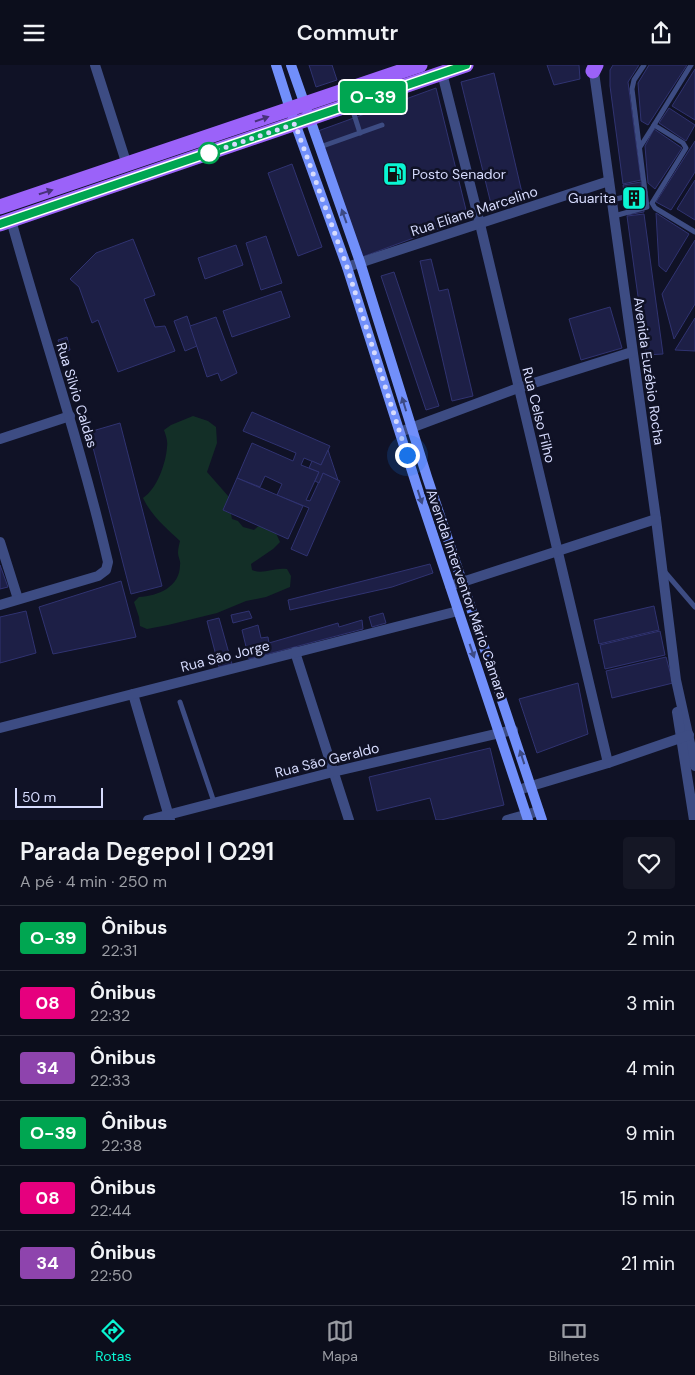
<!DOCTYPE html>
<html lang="pt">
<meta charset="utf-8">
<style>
body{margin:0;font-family:"DM Sans",sans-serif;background:#151725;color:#f1f3f6;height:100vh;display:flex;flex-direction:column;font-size:19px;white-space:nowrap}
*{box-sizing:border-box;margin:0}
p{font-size:16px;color:#9a9ca3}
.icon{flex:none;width:28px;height:28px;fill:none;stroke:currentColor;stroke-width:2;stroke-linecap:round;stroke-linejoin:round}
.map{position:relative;height:755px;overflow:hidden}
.details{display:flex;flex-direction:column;background:#0c0e1c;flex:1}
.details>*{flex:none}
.badge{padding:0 10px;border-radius:4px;font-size:18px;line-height:32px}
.scale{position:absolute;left:15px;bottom:12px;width:88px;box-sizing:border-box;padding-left:5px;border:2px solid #d6dbfd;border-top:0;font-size:14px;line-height:18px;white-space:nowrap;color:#d6dbfd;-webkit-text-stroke:4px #101226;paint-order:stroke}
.you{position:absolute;width:25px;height:25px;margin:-12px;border:4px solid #fff;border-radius:50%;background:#1a73e8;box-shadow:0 0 0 8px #1a73e833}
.map>.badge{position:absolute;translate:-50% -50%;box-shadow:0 0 0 2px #fff}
.round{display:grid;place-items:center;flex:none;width:52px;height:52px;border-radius:5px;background:#151725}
.overview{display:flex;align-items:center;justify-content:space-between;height:85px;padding:0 20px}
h1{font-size:24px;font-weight:600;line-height:38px}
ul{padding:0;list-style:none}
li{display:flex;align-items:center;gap:15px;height:65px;padding:0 20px;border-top:1px solid #2c2e3b}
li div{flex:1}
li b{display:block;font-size:19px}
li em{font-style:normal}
li .badge{min-width:55px;font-weight:700;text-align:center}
header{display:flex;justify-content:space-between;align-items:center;height:65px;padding:0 20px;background:#0c0e1c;font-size:22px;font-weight:600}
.dock{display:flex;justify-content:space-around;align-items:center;height:70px;border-top:1px solid #2c2e3b;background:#0c0e1c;font-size:14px;color:#9a9ca3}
.dock a{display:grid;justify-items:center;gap:2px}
.dock .current{color:#0af6d3}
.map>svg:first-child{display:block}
.green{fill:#132f27}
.building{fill:#1d1f46;stroke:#303371}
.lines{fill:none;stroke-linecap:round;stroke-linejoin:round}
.service{stroke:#3d4c83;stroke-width:5}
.minor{stroke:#3d4c83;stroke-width:10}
.secondary{stroke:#718ffa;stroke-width:10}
.primary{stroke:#9b62f9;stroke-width:15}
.oneway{fill:#48327a}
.oneway2{fill:#3c4a85}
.line-casing{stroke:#fff;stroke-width:11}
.line{stroke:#00a651;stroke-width:8}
.walk{stroke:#d6dbfd;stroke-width:5;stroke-dasharray:0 9}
.stop-dot{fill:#fff;stroke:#00a651;stroke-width:2.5}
.labels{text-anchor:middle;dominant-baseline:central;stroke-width:5;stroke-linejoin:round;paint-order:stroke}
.poi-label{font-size:14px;fill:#d6dbfd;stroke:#101226;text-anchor:start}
.street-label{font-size:14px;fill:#d6dbfd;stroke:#101226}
</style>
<header><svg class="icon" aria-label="menu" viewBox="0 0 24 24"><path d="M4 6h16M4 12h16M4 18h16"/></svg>Commutr<svg class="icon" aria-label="share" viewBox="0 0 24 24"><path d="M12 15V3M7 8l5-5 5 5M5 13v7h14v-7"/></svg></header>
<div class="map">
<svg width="695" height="755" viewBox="0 0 695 755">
<rect width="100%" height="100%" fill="#101226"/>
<!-- green -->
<path class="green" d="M193,351l15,5 8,6 1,16 -10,29 22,25 -6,13 8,4 1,5 6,2 5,6 11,3 9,-8 11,7 6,13 -7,7 -22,15 1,6c11,5 22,-3 35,-1l4,7 -1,11 -24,10 -20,4 -29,12 -49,12 -21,4 -7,-3 -1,-9 -5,-15 5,-5c19,-1 41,-10 41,-32 1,-4 -2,-8 -2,-12 0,-4 1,-8 2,-12 -14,-13 -29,-26 -37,-43 14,-9 23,-35 24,-51 1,-6 -1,-11 -3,-17l7,-5z"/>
<!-- building -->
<g class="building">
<polygon points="309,0 332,0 337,15 316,22"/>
<polygon points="547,0 579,0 580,14 554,20"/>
<polygon points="613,0 639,0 628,17 641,115 623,119 610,21 610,5"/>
<polygon points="649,0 687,0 648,60 641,56 638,18"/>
<polygon points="695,4 695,55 672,41"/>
<polygon points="494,8 523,132 491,139 461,17"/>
<polygon points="436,23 468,153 362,192 318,66"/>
<polygon points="669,43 695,60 686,76 659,58"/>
<polygon points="654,64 682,83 655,124 648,118 645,81"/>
<polygon points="695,76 695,107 671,145 656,137"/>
<polygon points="292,99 322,182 298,191 268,108"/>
<polygon points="695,115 695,155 677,144"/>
<polygon points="641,117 644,147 627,150 623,120"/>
<polygon points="656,148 689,169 666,207 659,201"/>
<polygon points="644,149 663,289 646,290 627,151"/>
<polygon points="266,171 282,218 261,225 246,178"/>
<polygon points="133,174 155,230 144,234 155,262 165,261 175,286 118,307 98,255 92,258 79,222 70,214 96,188"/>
<polygon points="695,175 695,239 674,274 662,229"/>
<polygon points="236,180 243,200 205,214 198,193"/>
<polygon points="431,194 439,226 448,224 473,331 452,336 420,196"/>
<polygon points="394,207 439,341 426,345 381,211"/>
<polygon points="281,226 290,252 232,272 223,246"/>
<polygon points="610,242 622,283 581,295 569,254"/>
<polygon points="187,251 197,281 185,286 174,256"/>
<polygon points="216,252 237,308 221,316 218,308 207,312 190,261"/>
<polygon points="695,253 695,286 675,285"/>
<polygon points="67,272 70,285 62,288 58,275"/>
<polygon points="252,347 330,381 321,400 304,393 301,400 319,407 306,435 310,436 323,408 340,416 307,491 291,484 309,443 277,430 282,419 265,411 260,422 237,413 252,378 293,396 296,388 243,366"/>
<polygon points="120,358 162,521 131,529 89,367"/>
<polygon points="328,385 338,415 323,408 319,418 315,416 319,407 309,403 312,396 321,400"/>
<polygon points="237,413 303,441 288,474 223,445"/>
<polygon points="430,499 433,508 392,522 290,545 288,535"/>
<polygon points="0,500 8,522 0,524"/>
<polygon points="121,516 136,572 53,589 39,542"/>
<polygon points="654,541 659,565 599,579 594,555"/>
<polygon points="26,546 36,588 0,598 0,552"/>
<polygon points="249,546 252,553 233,558 231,550"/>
<polygon points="383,548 386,558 372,562 369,552"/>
<polygon points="219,553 232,599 219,602 207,556"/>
<polygon points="362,555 363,564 249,594 242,565 258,560 261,573 268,572 269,578 338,558 339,562"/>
<polygon points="660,566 665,590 605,604 600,580"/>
<polygon points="666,592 673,618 612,633 606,606"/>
<polygon points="578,618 588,669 537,688 519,634"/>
<polygon points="490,683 504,740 441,755 436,755 430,733 377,746 369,712"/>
</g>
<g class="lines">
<!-- service -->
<g class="service">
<polyline points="691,0 654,60 683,78 686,83 652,138 655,143 695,167"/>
<polyline points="351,40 360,68"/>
<polyline points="320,82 382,60"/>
<polyline points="640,82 654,60"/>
<polyline points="612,135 645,127"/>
<polyline points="614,151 647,142 632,24 634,15 644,0"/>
<polyline points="664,506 695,542"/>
<polyline points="180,637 214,737"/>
</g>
<!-- minor -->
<g class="minor">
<polyline points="95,0 127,100"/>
<polyline points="593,0 656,454 676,615 695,701"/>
<polyline points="442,8 480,159 608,698"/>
<polyline points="347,202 609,116"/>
<polyline points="400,367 518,323 632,287"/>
<polyline points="0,374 70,351"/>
<polyline points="0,477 18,534"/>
<polyline points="450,521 656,454"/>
<path d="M0,540l98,-29 8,-6 2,-8c-27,-116 -65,-227 -97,-342"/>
<polyline points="295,587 349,755"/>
<polyline points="133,629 170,755"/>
<polyline points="677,647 694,755"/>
<polyline points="0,663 458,546"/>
<polyline points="518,725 608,698 689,670"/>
<polyline points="148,755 333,707 513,665"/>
<polyline points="507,755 539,746"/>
</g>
<!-- secondary -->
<g class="secondary">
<polyline points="276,0 290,44 347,202 419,428 528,755"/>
<polyline points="291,0 360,197 427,412 542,755"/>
</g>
<!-- primary -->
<g class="primary">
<polyline points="593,6 596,0"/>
<polyline points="0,142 420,0"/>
<polyline points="0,159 466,0"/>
</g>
</g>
<!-- one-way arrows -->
<defs><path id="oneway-solid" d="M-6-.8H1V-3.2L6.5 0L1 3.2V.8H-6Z" transform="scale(1.25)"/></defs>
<g class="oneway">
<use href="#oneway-solid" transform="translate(262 54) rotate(-19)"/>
<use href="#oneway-solid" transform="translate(46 127) rotate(-18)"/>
</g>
<g class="oneway2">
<use href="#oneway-solid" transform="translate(344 151) rotate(-110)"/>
<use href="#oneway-solid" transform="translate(404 339) rotate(-107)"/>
<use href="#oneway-solid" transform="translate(420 432) rotate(72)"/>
<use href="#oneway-solid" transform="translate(472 586) rotate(71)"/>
<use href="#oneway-solid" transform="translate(522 692) rotate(-108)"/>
</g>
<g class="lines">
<defs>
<polyline id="line" points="0,159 466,0"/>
</defs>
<!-- line casing -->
<use href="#line" class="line-casing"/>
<!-- line -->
<use href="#line" class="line"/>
<!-- walk -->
<polyline class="walk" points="209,88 295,59 347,202 407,390"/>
</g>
<!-- icons -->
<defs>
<symbol id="fuel-square" viewBox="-11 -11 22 22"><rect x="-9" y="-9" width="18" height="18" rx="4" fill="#0af6d3" stroke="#101226"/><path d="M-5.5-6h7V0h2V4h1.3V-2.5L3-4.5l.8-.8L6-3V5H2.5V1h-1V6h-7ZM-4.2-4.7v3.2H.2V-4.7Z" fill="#111"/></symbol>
<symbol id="building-square" viewBox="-11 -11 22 22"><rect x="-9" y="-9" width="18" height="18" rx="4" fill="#0af6d3" stroke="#101226"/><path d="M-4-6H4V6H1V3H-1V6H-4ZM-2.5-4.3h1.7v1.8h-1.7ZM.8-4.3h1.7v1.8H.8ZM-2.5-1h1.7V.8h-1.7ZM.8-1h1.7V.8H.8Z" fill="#111"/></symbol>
</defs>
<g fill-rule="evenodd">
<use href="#fuel-square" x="381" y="95" width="28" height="28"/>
<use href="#building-square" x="620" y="119" width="28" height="28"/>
</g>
<!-- markers -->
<circle class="stop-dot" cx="209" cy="88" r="10"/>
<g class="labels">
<!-- poi labels -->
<g class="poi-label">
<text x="412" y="109">Posto Senador</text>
<text x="616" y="133" text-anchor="end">Guarita</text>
</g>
<!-- street labels -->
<g class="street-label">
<text transform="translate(474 146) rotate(-18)">Rua Eliane Marcelino</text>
<text transform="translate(649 306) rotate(82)">Avenida Euzébio Rocha</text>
<text transform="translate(77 330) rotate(73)">Rua Silvio Caldas</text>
<text transform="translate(539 350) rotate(76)">Rua Celso Filho</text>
<text transform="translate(467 529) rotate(71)">Avenida Interventor Mário Câmara</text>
<text transform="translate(225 591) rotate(-14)">Rua São Jorge</text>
<text transform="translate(327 695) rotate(-14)">Rua São Geraldo</text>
</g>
</g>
</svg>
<div class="scale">50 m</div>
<div class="you" style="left:407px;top:390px"></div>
<b class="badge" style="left:373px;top:32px;background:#00a651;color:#fff">O-39</b>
</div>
<section class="details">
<div class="overview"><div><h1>Parada Degepol | O291</h1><p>A pé · 4 min · 250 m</p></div><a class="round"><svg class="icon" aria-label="heart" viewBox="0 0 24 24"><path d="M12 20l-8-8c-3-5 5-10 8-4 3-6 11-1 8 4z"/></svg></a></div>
<ul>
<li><span class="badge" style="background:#00a651;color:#fff">O-39</span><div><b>Ônibus</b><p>22:31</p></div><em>2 min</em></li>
<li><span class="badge" style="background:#e6007e;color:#fff">08</span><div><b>Ônibus</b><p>22:32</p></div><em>3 min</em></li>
<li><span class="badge" style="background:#8e44ad;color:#fff">34</span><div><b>Ônibus</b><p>22:33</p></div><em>4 min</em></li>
<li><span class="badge" style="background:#00a651;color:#fff">O-39</span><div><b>Ônibus</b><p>22:38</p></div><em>9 min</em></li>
<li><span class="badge" style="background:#e6007e;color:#fff">08</span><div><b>Ônibus</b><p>22:44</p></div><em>15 min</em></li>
<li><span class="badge" style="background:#8e44ad;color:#fff">34</span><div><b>Ônibus</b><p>22:50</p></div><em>21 min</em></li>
</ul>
</section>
<nav class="dock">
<a class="current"><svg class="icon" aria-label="directions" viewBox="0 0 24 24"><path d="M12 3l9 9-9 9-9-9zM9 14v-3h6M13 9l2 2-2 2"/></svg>Rotas</a>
<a><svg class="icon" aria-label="map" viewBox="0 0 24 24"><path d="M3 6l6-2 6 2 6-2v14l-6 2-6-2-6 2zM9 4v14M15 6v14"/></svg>Mapa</a>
<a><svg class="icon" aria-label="tickets" viewBox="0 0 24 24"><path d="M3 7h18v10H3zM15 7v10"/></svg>Bilhetes</a>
</nav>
